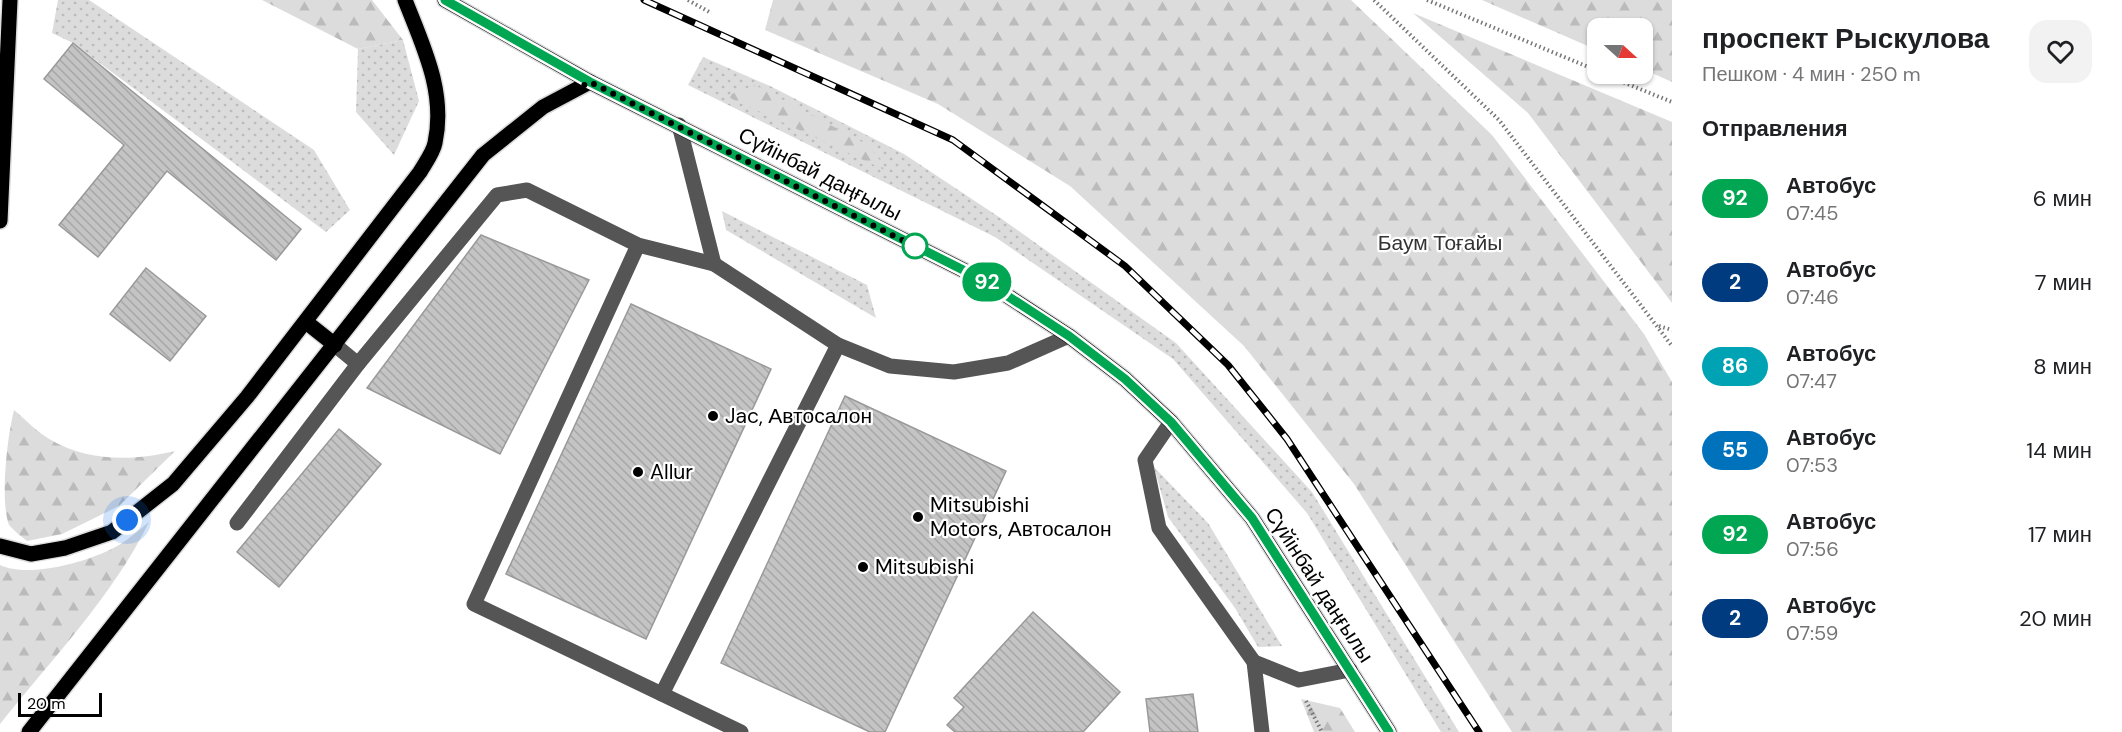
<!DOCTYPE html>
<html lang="ru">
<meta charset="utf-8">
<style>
body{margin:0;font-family:"DM Sans",sans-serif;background:#f2f2f2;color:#202124;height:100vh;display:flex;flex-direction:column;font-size:22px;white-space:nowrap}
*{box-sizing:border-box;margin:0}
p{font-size:20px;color:#757577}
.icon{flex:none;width:33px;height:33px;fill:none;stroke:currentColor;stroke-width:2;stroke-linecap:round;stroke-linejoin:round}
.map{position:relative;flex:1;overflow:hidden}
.drawer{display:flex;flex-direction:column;background:#fff;width:450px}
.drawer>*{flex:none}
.badge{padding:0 12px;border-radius:20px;font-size:21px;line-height:39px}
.needle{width:39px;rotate:111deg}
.controls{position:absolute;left:1587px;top:18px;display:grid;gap:12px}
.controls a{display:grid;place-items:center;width:66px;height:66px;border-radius:12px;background:#fff;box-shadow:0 2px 4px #0004;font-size:30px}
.scale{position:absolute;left:18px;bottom:15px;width:84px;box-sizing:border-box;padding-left:6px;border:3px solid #000;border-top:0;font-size:16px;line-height:21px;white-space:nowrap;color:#000;-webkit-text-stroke:4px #fff;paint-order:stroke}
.you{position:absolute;width:30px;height:30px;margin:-15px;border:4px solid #fff;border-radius:50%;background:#1a73e8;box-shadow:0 0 0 9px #1a73e833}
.map>.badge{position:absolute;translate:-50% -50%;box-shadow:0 0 0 3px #fff}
h2{padding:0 30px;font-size:22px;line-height:54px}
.round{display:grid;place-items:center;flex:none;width:63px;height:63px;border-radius:18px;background:#f2f2f2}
.summary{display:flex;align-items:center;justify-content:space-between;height:102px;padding:0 30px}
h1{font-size:28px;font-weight:700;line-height:45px}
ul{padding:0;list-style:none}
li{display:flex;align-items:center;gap:18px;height:84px;padding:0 30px}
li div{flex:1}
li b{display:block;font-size:22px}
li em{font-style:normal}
li .badge{min-width:66px;font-weight:700;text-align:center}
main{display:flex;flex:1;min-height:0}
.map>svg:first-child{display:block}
.grass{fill:url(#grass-dots)}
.forest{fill:url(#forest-firs)}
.building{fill:url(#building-back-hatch);stroke:#999;stroke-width:1.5}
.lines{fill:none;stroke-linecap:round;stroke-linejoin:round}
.major-casing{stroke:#dbdbdb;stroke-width:18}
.path{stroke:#777;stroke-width:4;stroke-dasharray:1.5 3;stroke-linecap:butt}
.minor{stroke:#555;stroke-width:15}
.major{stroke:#000;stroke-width:15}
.rail-casing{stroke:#000;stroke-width:7}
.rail{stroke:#fff;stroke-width:4.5;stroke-dasharray:14;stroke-linecap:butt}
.line-casing{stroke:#fff;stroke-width:14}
.line{stroke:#00a651;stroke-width:9}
.walk{stroke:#000;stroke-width:6;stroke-dasharray:0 10.8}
.stop-dot{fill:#fff;stroke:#00a651;stroke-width:3}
.poi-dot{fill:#000;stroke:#fff;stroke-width:2}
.labels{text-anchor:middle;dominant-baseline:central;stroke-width:4.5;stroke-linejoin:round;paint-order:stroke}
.street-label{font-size:21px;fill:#000;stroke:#fff}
.park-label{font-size:21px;fill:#333;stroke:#fff}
.poi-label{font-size:21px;fill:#000;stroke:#fff;text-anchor:start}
</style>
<main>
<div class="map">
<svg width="1672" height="732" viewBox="0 0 1672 732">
<defs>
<pattern id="grass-dots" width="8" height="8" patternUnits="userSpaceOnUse" patternTransform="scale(1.5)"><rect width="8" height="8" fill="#dcdcdc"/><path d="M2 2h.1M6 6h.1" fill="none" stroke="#bbb" stroke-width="1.8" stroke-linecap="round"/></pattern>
<pattern id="forest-firs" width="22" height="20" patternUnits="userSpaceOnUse" patternTransform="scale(1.5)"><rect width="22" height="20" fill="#dcdcdc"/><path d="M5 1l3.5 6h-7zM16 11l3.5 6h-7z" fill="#bbb"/></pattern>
<pattern id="building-back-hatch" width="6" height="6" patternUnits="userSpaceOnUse" patternTransform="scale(1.5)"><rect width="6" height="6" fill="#c4c4c4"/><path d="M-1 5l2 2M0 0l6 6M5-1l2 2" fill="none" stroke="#a7a7a7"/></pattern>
</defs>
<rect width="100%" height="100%" fill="#fff"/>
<!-- grass -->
<g class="grass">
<polygon points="58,0 89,0 314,150 350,210 326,232 73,43 52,33"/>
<polygon points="403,40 419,101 394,155 356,112 358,49"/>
<polygon points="703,57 770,86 904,154 1002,219 1176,343 1312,492 1459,732 1441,732 1307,513 1173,359 995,237 688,85"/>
<polygon points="722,211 867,285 876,318 726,230"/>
<polygon points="1154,467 1208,523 1282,646 1258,647 1235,608 1168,517"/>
</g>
<!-- forest -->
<g class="forest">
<polygon points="262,0 372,0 403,40 358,49"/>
<polygon points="773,0 1351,0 1492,135 1644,334 1672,382 1672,732 1512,732 1354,484 1244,346 1070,186 938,104 765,30"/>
<polygon points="1482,0 1672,0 1672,82 1643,69 1642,28 1598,28 1597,50"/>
<polygon points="1413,13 1672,122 1672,303 1528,113"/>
<polygon points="755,85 868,145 889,172 726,96"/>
<path d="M14,410c12,10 24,23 37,30 38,22 83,21 124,11l-56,55 -57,28 -35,7c-6,-5 -13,-10 -18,-16 -9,-24 -2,-87 5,-115z"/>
<path d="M149,522c-36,74 -98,138 -149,202v-159c29,14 92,-4 119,-20 10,-6 20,-15 30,-23z"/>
<polygon points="1301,699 1340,708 1355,732 1314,732"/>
</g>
<!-- building -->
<g class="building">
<polygon points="73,43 301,229 276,260 167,171 98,257 59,225 124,145 44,79"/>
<polygon points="481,235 589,280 500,454 367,388"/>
<polygon points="146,268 206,316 170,361 110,314"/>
<polygon points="631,304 771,369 646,639 506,574"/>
<polygon points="845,396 1006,471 885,732 870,732 721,663"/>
<polygon points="339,429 381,464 279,587 237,552"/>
<polygon points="1033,612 1120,692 1083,732 955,732 947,725 964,707 954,698"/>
<polygon points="1193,694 1198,732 1150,732 1146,699"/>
</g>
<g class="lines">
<defs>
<g id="major">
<polyline points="445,0 590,82 983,280 1069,336 1125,379 1171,422 1252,518 1389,732"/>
<polyline points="0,221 10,0"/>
<polyline points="306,322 335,345"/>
<path d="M0,546l31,8 34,-6 47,-16 61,-48 74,-87 173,-225c5,-9 13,-19 15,-29 11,-51 -12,-97 -30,-143"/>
<polyline points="29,732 483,155 543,107 590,82"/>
</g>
</defs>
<!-- major casing -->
<use href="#major" class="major-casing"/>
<!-- path -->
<g class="path">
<polyline points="688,0 711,13"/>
<polyline points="1374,0 1499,120 1672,346"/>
<polyline points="1427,0 1598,71"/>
<polyline points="1603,74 1672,102"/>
<polyline points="1659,326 1672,330"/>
<polyline points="1306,701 1322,732"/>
</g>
<!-- minor -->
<g class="minor">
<polyline points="679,125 714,264"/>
<polyline points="638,245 474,604 741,732"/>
<polyline points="335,345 358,364"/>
<polyline points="1171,422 1145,460 1159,528 1254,662 1262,732"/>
<polyline points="237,523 358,364 497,195 527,190 638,245 714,264 838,345 890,366 954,372 1008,363 1069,336"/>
<polyline points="1254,662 1299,680 1350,670"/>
<polyline points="662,694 838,345"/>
</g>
<!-- major -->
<use href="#major" class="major"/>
<defs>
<polyline id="rail" points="644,0 953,140 1125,266 1228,365 1287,439 1479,732"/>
</defs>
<!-- rail casing -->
<use href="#rail" class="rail-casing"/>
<!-- rail -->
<use href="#rail" class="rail"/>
</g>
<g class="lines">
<defs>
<polyline id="line" points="445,0 590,82 983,280 1069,336 1125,379 1171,422 1252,518 1389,732"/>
</defs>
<!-- line casing -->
<use href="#line" class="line-casing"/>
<!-- line -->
<use href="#line" class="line"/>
<!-- walk -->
<polyline class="walk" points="127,520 173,483 247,397 306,322 335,345 483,154 543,107 590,82 922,250 915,246"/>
</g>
<!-- markers -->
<circle class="stop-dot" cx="915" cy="246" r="12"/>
<g class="poi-dot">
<circle cx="713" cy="416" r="6"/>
<circle cx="638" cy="472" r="6"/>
<circle cx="918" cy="517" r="6"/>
<circle cx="863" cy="567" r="6"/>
</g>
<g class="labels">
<!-- street labels -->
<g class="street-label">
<text transform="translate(820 174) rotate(27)">Сүйінбай даңғылы</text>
<text transform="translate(1319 585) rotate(57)">Сүйінбай даңғылы</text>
</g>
<!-- park labels -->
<g class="park-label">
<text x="1440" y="243">Баум Тоғайы</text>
</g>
<!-- poi labels -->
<g class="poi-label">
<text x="725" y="416">Jac, Автосалон</text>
<text x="650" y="472">Allur</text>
<text x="930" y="505">Mitsubishi<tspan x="930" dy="24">Motors, Автосалон</tspan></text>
<text x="875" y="567">Mitsubishi</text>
</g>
</g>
</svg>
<div class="controls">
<a><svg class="needle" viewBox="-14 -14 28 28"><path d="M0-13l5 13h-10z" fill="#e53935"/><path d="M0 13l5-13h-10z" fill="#757577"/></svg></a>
</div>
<div class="scale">20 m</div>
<div class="you" style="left:127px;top:520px"></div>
<b class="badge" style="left:987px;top:282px;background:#00a651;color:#fff">92</b>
</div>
<section class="drawer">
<div class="summary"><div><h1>проспект Рыскулова</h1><p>Пешком · 4 мин · 250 m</p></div><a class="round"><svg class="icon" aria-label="heart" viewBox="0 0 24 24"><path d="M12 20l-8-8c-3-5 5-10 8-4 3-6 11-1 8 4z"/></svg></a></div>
<h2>Отправления</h2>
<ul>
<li><span class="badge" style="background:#00a651;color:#fff">92</span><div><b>Автобус</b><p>07:45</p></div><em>6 мин</em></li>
<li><span class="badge" style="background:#003b80;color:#fff">2</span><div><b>Автобус</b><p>07:46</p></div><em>7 мин</em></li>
<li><span class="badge" style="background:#00a3b4;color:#fff">86</span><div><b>Автобус</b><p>07:47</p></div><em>8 мин</em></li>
<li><span class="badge" style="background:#0072bc;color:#fff">55</span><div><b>Автобус</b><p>07:53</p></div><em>14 мин</em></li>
<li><span class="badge" style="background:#00a651;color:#fff">92</span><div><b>Автобус</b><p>07:56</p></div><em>17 мин</em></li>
<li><span class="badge" style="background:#003b80;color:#fff">2</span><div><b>Автобус</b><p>07:59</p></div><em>20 мин</em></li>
</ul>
</section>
</main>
